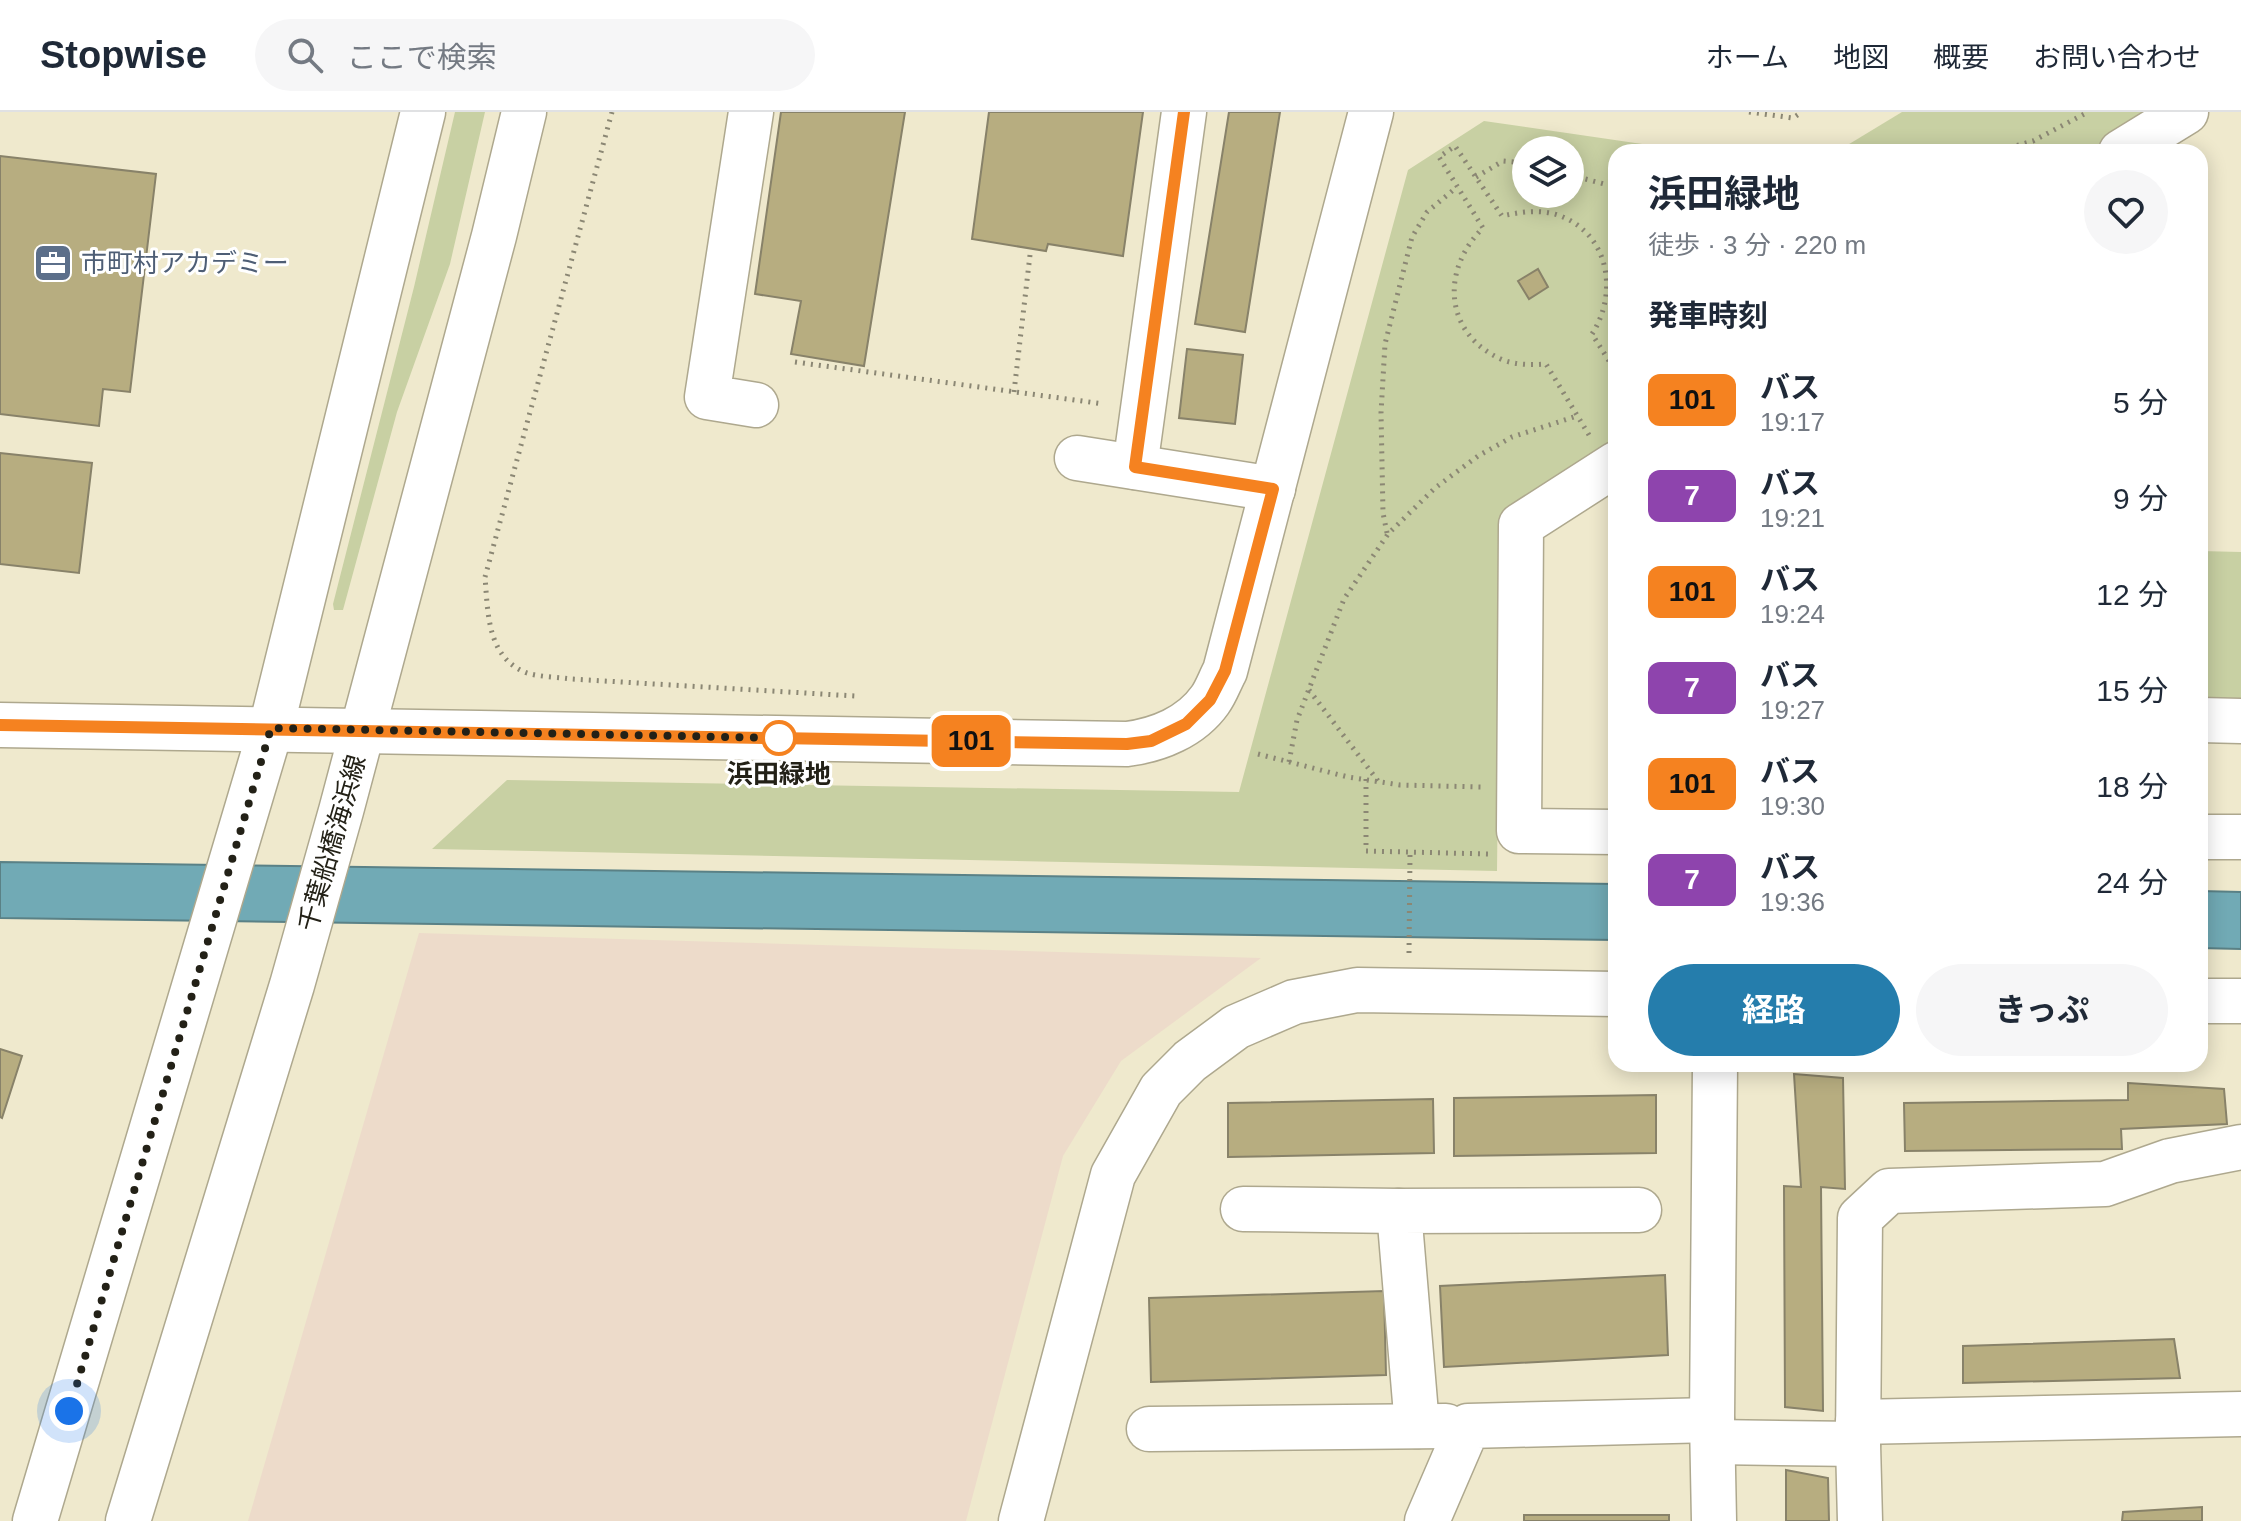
<!DOCTYPE html>
<html lang="ja">
<meta charset="utf-8">
<style>
body{margin:0;font-family:Arial,"Noto Sans JP",sans-serif;background:#f6f6f7;color:#1f2937;height:100vh;display:flex;flex-direction:column;font-size:30px;white-space:nowrap}
*{box-sizing:border-box;margin:0}
p{font-size:26px;color:#747a83}
.icon{flex:none;width:44px;height:44px;fill:none;stroke:currentColor;stroke-width:2;stroke-linecap:round;stroke-linejoin:round}
.map{position:relative;flex:1;overflow:hidden}
.drawer{position:absolute;left:1608px;top:32px;width:600px;height:928px;display:flex;flex-direction:column;background:#fff;border-radius:24px;box-shadow:0 4px 20px #0003}
.drawer>*{flex:none}
.badge{padding:0 16px;border-radius:12px;font-size:28px;line-height:52px}
.tools{position:absolute;left:1512px;top:24px;display:grid;gap:16px}
.tools a{display:grid;place-items:center;width:72px;height:72px;border-radius:50%;background:#fff;box-shadow:0 4px 20px #0003;font-size:40px}
.you{position:absolute;width:40px;height:40px;margin:-20px;border:6px solid #fff;border-radius:50%;background:#1a73e8;box-shadow:0 0 0 12px #1a73e833}
.map>.badge{position:absolute;translate:-50% -50%;box-shadow:0 0 0 4px #fff}
h2{padding:0 40px;font-size:30px;line-height:72px}
.round{display:grid;place-items:center;flex:none;width:84px;height:84px;border-radius:42px;background:#f6f6f7}
.summary{display:flex;align-items:center;justify-content:space-between;height:136px;padding:0 40px}
h1{font-size:38px;font-weight:700;line-height:60px}
.cta{display:flex;gap:16px;margin-top:auto;padding:16px 40px}
.cta a{flex:1;height:92px;border-radius:48px;background:#257dac;color:#fff;font-size:32px;font-weight:700;line-height:92px;text-align:center}
.cta a+a{background:#f6f6f7;color:#1f2937}
ul{padding:0;list-style:none}
li{display:flex;align-items:center;gap:24px;height:96px;padding:0 40px}
li div{flex:1}
li b{display:block;font-size:30px}
li em{font-style:normal}
li .badge{min-width:88px;font-weight:700;text-align:center}
header{display:flex;align-items:center;gap:48px;box-sizing:border-box;height:112px;padding:0 40px;background:#fff;border-bottom:2px solid #e0e1e3}
header strong{font-size:38px}
nav{display:flex;gap:44px;margin-inline-start:auto;font-size:28px}
.search{width:560px;height:72px;background:#f6f6f7;display:flex;align-items:center;gap:20px;box-sizing:border-box;padding:0 28px;border-radius:44px;color:#747a83;font-size:30px}
.map>svg:first-child{display:block}
.commercial{fill:#eddbca}
.green{fill:#c8d0a3;fill-rule:evenodd}
.water{fill:#71aab5;stroke:#5a8186;stroke-width:2}
.building{fill:#b7ad80;stroke:#888269;stroke-width:2}
.lines{fill:none;stroke-linecap:round;stroke-linejoin:round}
.minor-casing{stroke:#aea88e;stroke-width:47}
.major-casing{stroke:#aea88e;stroke-width:47}
.path{stroke:#8b8774;stroke-width:5;stroke-dasharray:2 6;stroke-linecap:butt}
.minor{stroke:#fff;stroke-width:44}
.major{stroke:#fff;stroke-width:44}
.line-casing{stroke:#fff;stroke-width:18}
.line{stroke:#f58220;stroke-width:12}
.walk{stroke:#232117;stroke-width:8;stroke-dasharray:0 14.4}
.stop-dot{fill:#fff;stroke:#f58220;stroke-width:4}
.labels{text-anchor:middle;dominant-baseline:central;stroke-width:6;stroke-linejoin:round;paint-order:stroke}
.service-label{font-size:26px;fill:#4e5e75;stroke:#fff;text-anchor:start}
.stop-label{font-size:26px;font-weight:bold;fill:#232117;stroke:#fff}
.street-label{font-size:26px;fill:#232117;stroke:#fff}
</style>
<header>
<strong>Stopwise</strong>
<div class="search"><svg class="icon" aria-label="search" viewBox="0 0 24 24"><circle cx="10" cy="10" r="6"/><path d="M15 15l6 6"/></svg>ここで検索</div>
<nav><a>ホーム</a><a>地図</a><a>概要</a><a>お問い合わせ</a></nav>
</header>
<div class="map">
<svg width="2241" height="1409" viewBox="0 0 2241 1409">
<rect width="100%" height="100%" fill="#efe9cd"/>
<!-- commercial -->
<polygon class="commercial" points="419,821 1261,846 1121,949 1063,1044 966,1409 248,1409"/>
<!-- green -->
<g class="green">
<polygon points="455,0 485,0 450,152 397,300 343,498 334,498 333,492 414,175"/>
<polygon points="1902,0 2151,0 2086,40 1836,40"/>
<path d="M1484,9l213,31h-81v291l-115,74 -4,354 -1065,-22 75,-69 732,12 169,-622zM1526,38h44v44h-44z"/>
<polygon points="2200,439 2241,440 2241,591 2200,591"/>
</g>
<!-- water -->
<g class="water">
<polygon points="0,750 1616,772 1616,828 0,806"/>
<polygon points="2200,779 2241,780 2241,837 2200,836"/>
</g>
<!-- building -->
<g class="building">
<polygon points="781,0 905,0 864,254 791,242 801,189 755,182"/>
<polygon points="989,0 1143,0 1123,144 1048,132 1046,139 972,127"/>
<polygon points="1229,0 1280,0 1245,220 1195,212"/>
<polygon points="0,44 156,62 130,280 103,277 99,314 0,302"/>
<polygon points="1538,157 1548,175 1529,187 1518,169"/>
<polygon points="1187,237 1243,243 1235,312 1179,306"/>
<polygon points="0,341 92,351 79,461 0,452"/>
<polygon points="0,937 22,944 2,1006 0,1005"/>
<polygon points="1794,962 1843,966 1845,1077 1821,1075 1823,1299 1785,1295 1784,1074 1801,1075"/>
<polygon points="2128,971 2224,977 2227,1012 2121,1017 2122,1037 1905,1039 1904,991 2128,988"/>
<polygon points="1656,983 1656,1041 1454,1044 1454,986"/>
<polygon points="1433,987 1434,1041 1228,1045 1228,991"/>
<polygon points="1665,1163 1668,1243 1444,1255 1440,1174"/>
<polygon points="1384,1179 1386,1263 1151,1270 1149,1186"/>
<polygon points="2174,1227 2180,1266 1963,1271 1963,1234"/>
<polygon points="1786,1358 1828,1366 1829,1409 1786,1409"/>
<polygon points="2202,1395 2202,1409 2122,1409 2123,1400"/>
<rect x="1524" y="1403" width="145" height="6"/>
</g>
<g class="lines">
<defs>
<g id="minor">
<polyline points="751,0 707,285 756,293"/>
<polyline points="2121,40 2186,0"/>
<polyline points="1077,346 1273,377"/>
<polyline points="1616,352 1521,413 1519,719 1616,720"/>
<polyline points="1135,355 1184,0"/>
<polyline points="2200,608 2241,609"/>
<path d="M0,613l1127,19c31,-4 64,-17 83,-44 6,-8 10,-20 15,-29l146,-559"/>
<polyline points="2200,725 2241,725"/>
<polyline points="2200,889 2241,889"/>
<polyline points="1243,1097 1399,1099"/>
<polyline points="1858,1310 2241,1302"/>
<polyline points="1417,1314 1399,1099 1639,1098"/>
<polyline points="1149,1317 1446,1314"/>
<polyline points="1713,1330 1858,1332 1860,1409"/>
<polyline points="1858,1332 1860,1106 1889,1079 2105,1072 2170,1049 2241,1035"/>
<polyline points="1021,1409 1113,1063 1161,978 1190,949 1236,915 1294,890 1357,878 1616,882"/>
<polyline points="1427,1409 1468,1314 1712,1308"/>
<polyline points="1714,1409 1712,1308 1715,952"/>
</g>
<g id="major">
<polyline points="35,1409 271,616 423,0"/>
<polyline points="128,1409 292,873 341,699 494,124 524,0"/>
</g>
</defs>
<!-- minor casing -->
<use href="#minor" class="minor-casing"/>
<!-- major casing -->
<use href="#major" class="major-casing"/>
<!-- path -->
<g class="path">
<path d="M612,0l-127,465c3,36 2,81 42,96 13,4 30,4 44,6l284,17"/>
<polyline points="1749,0 1793,6 1802,0"/>
<polyline points="1994,40 2033,29 2088,0"/>
<polyline points="1570,63 1616,75"/>
<polyline points="1476,65 1503,49 1526,51"/>
<polyline points="795,250 1104,292"/>
<polyline points="1014,280 1030,143"/>
<path d="M1589,323l-43,-71c-15,1 -30,1 -43,-4 -59,-25 -63,-90 -20,-132l-44,-71 16,-11 47,70c18,-4 37,-7 56,-1 51,18 61,77 34,119l24,38"/>
<polyline points="1387,421 1383,401 1381,301 1385,232 1412,125 1427,100 1457,75"/>
<polyline points="1309,578 1378,669"/>
<polyline points="1258,642 1348,665 1400,673 1481,675"/>
<polyline points="1289,650 1297,608 1344,487 1388,422 1435,376 1478,344 1512,325 1577,304"/>
<polyline points="1366,667 1366,739 1489,742"/>
<polyline points="1409,841 1410,743"/>
</g>
<!-- minor -->
<use href="#minor" class="minor"/>
<!-- major -->
<use href="#major" class="major"/>
</g>
<g class="lines">
<defs>
<polyline id="line" points="0,613 1127,632 1151,629 1186,612 1210,588 1225,559 1273,377 1135,355 1184,0"/>
</defs>
<!-- line casing -->
<use href="#line" class="line-casing"/>
<!-- line -->
<use href="#line" class="line"/>
<!-- walk -->
<polyline class="walk" points="69,1299 271,616 779,626"/>
</g>
<!-- icons -->
<defs>
<symbol id="office-square" viewBox="-11 -11 22 22"><rect x="-9" y="-9" width="18" height="18" rx="4" fill="#5c6f8a" stroke="#fff"/><path d="M-6-3h4V-5.5h4V-3h4V5H-6ZM-1-4.5V-3h2v-1.5ZM-6 0V1H6V0Z" fill="#fff"/></symbol>
</defs>
<g fill-rule="evenodd">
<use href="#office-square" x="31" y="129" width="44" height="44"/>
</g>
<!-- markers -->
<circle class="stop-dot" cx="779" cy="626" r="16"/>
<g class="labels">
<!-- service labels -->
<g class="service-label">
<text x="81" y="151">市町村アカデミー</text>
</g>
<!-- stop labels -->
<g class="stop-label">
<text x="779" y="662">浜田緑地</text>
</g>
<!-- street labels -->
<g class="street-label">
<text transform="translate(332 731) rotate(-74)">千葉船橋海浜線</text>
</g>
</g>
</svg>
<div class="tools">
<a><svg class="icon" aria-label="layers" viewBox="0 0 24 24"><path d="M12 4l9 5-9 5-9-5zM3 14l9 5 9-5"/></svg></a>
</div>
<div class="you" style="left:69px;top:1299px"></div>
<b class="badge" style="left:971px;top:629px;background:#f58220;color:#111">101</b>
<section class="drawer">
<div class="summary"><div><h1>浜田緑地</h1><p>徒歩 · 3 分 · 220 m</p></div><a class="round"><svg class="icon" aria-label="heart" viewBox="0 0 24 24"><path d="M12 20l-8-8c-3-5 5-10 8-4 3-6 11-1 8 4z"/></svg></a></div>
<h2>発車時刻</h2>
<ul>
<li><span class="badge" style="background:#f58220;color:#111">101</span><div><b>バス</b><p>19:17</p></div><em>5 分</em></li>
<li><span class="badge" style="background:#8e44ad;color:#fff">7</span><div><b>バス</b><p>19:21</p></div><em>9 分</em></li>
<li><span class="badge" style="background:#f58220;color:#111">101</span><div><b>バス</b><p>19:24</p></div><em>12 分</em></li>
<li><span class="badge" style="background:#8e44ad;color:#fff">7</span><div><b>バス</b><p>19:27</p></div><em>15 分</em></li>
<li><span class="badge" style="background:#f58220;color:#111">101</span><div><b>バス</b><p>19:30</p></div><em>18 分</em></li>
<li><span class="badge" style="background:#8e44ad;color:#fff">7</span><div><b>バス</b><p>19:36</p></div><em>24 分</em></li>
</ul>
<div class="cta"><a>経路</a><a>きっぷ</a></div>
</section>
</div>
